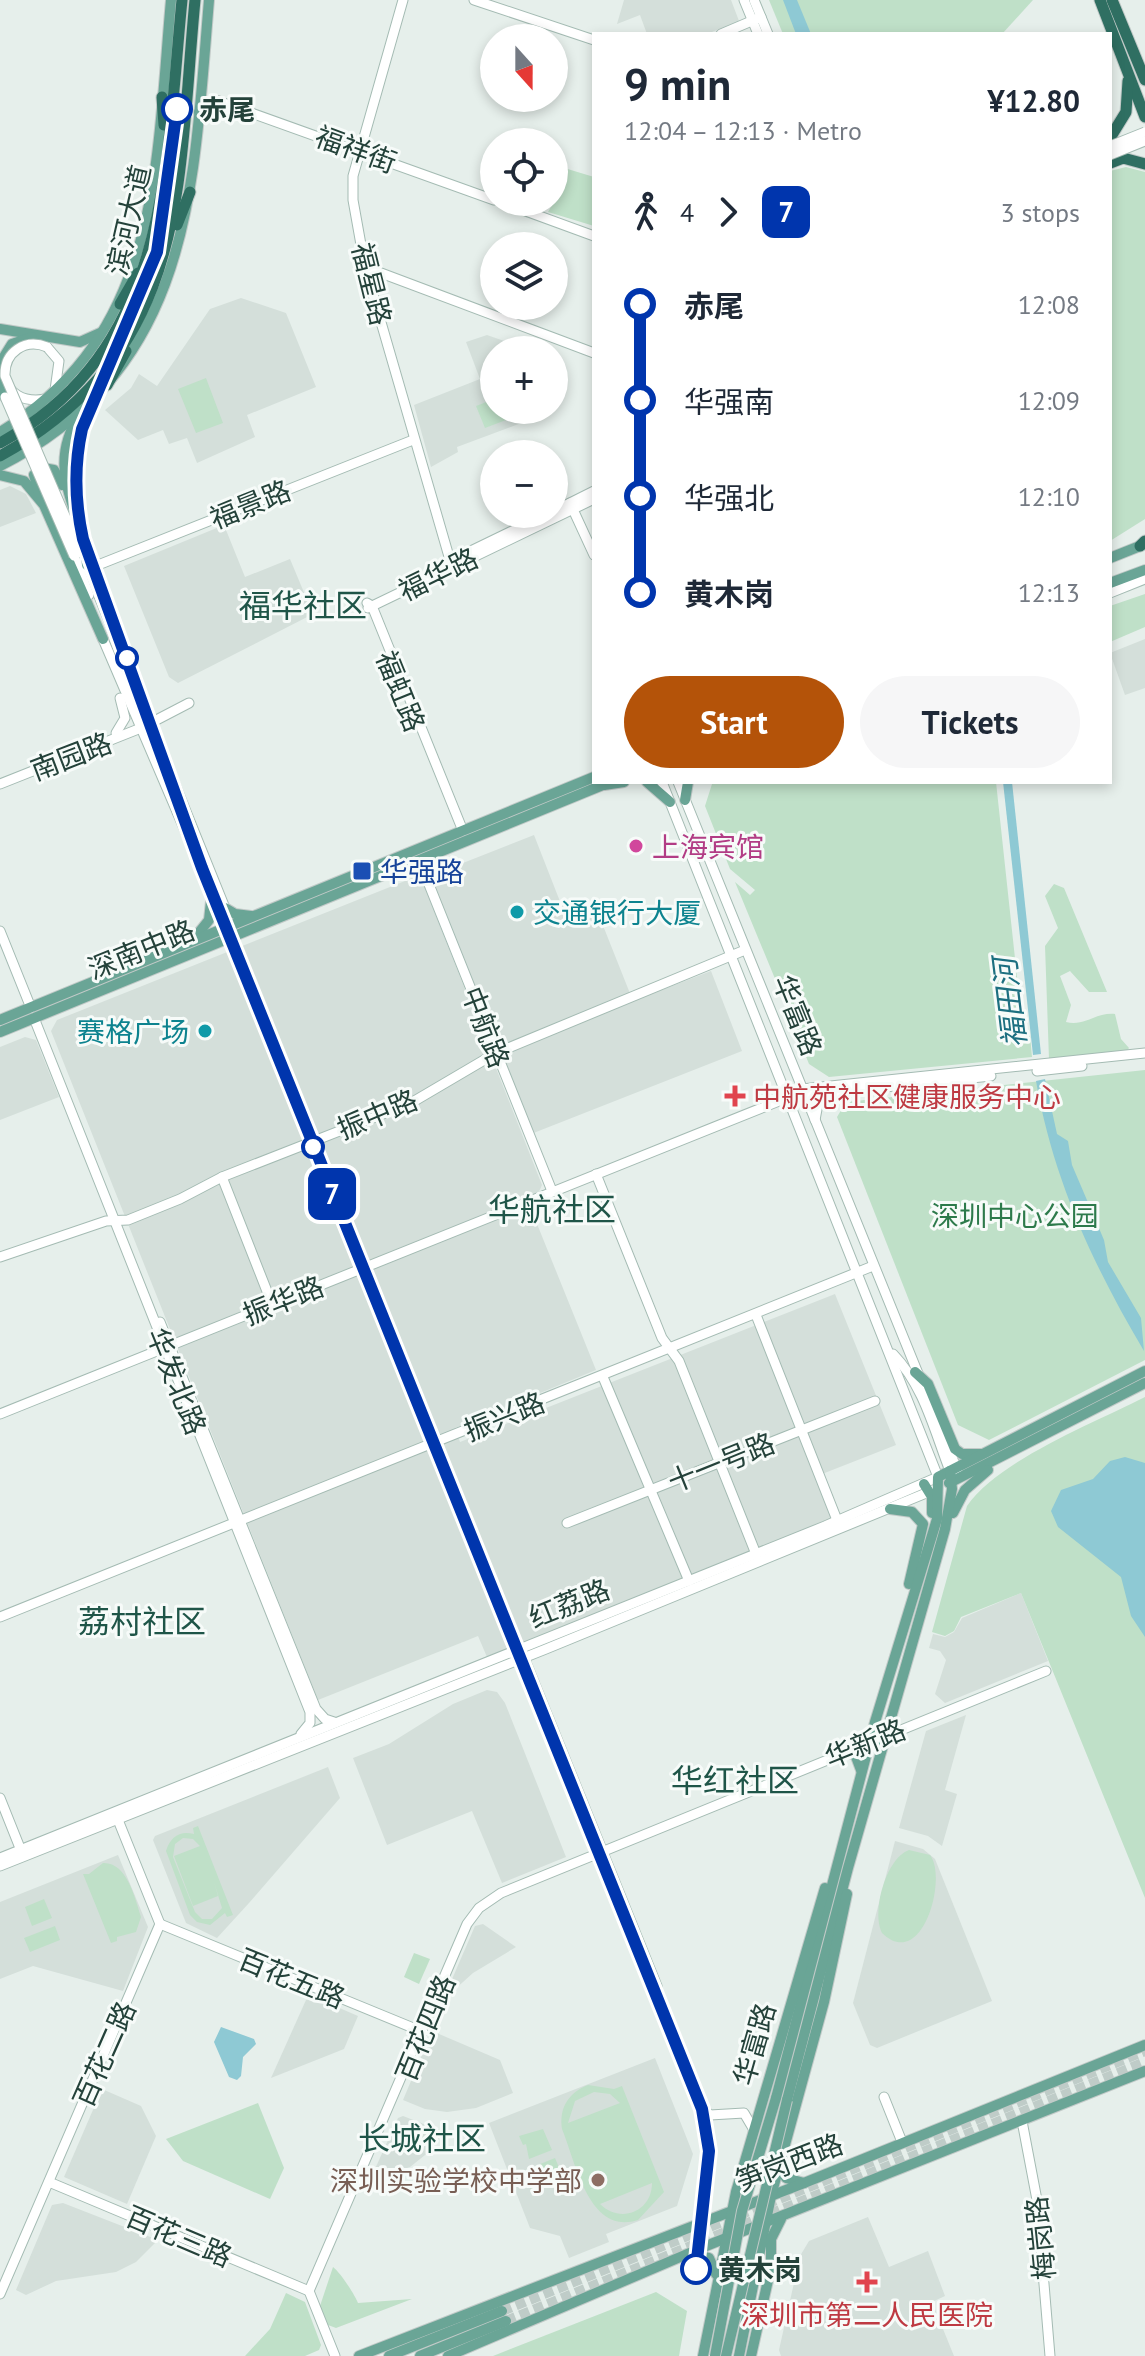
<!DOCTYPE html>
<meta charset="utf-8">
<style>
body{margin:0;font-family:"PT Sans","Noto Sans SC",sans-serif;background:#f6f6f7;color:#1f2937;height:100vh;display:flex;flex-direction:column;font-size:30px;white-space:nowrap}
*{box-sizing:border-box;margin:0}
p{font-size:26px;color:#747a83}
.icon{flex:none;width:44px;height:44px;fill:none;stroke:currentColor;stroke-width:2;stroke-linecap:round;stroke-linejoin:round}
.map{position:relative;flex:1;overflow:hidden}
.sheet{position:absolute;left:592px;top:32px;width:520px;height:752px;display:flex;flex-direction:column;background:#fff;border-radius:0px;box-shadow:0 4px 12px #0003}
.sheet>*{flex:none}
.badge{padding:0 16px;border-radius:12px;font-size:28px;line-height:52px}
.needle{width:52px;rotate:159deg}
.tools{position:absolute;left:480px;top:24px;display:grid;gap:16px}
.tools a{display:grid;place-items:center;width:88px;height:88px;border-radius:50%;background:#fff;box-shadow:0 4px 12px #0003;font-size:40px}
.map>.badge{position:absolute;translate:-50% -50%;box-shadow:0 0 0 4px #fff}
.legs{display:flex;align-items:center;gap:12px;height:88px;padding:0 32px;font-size:26px}
.legs p{margin-inline-start:auto}
.overview{display:flex;align-items:center;justify-content:space-between;height:136px;padding:0 32px}
h1{font-size:44px;font-weight:600;line-height:60px}
.button{display:flex;gap:16px;margin-top:auto;padding:16px 32px}
.button a{flex:1;height:92px;border-radius:48px;background:#b45309;color:#fff;font-size:32px;font-weight:600;line-height:92px;text-align:center}
.button a+a{background:#f6f6f7;color:#1f2937}
ul{padding:0 32px;list-style:none}
li{display:flex;align-items:center;gap:28px;height:96px;font-size:30px}
li i{display:grid;place-items:center;width:12px;height:100%;margin:0 10px;background:currentColor}
li i::after{content:'';width:20px;height:20px;margin:-10px;border:6px solid;border-radius:50%;background:#fff}
li p{margin-inline-start:auto}
li:first-child i{background:linear-gradient(#0000 50%,currentColor 0)}
li:last-child i{background:linear-gradient(currentColor 50%,#0000 0)}
.map>svg:first-child{display:block}
.built{fill:#d4dfda}
.green{fill:#bfe0c8;fill-rule:evenodd}
.water{fill:#8ec9d4}
.lines{fill:none;stroke-linecap:round;stroke-linejoin:round}
.primary-tunnel{stroke:#bfccc8;stroke-width:10;stroke-dasharray:10 5;stroke-linecap:butt}
.secondary-casing{stroke:#a4bbb3;stroke-width:11}
.primary-casing{stroke:#c2cac8;stroke-width:12}
.highway-casing{stroke:#c2cac8;stroke-width:13}
.secondary{stroke:#fff;stroke-width:9}
.primary{stroke:#6aa596;stroke-width:10}
.highway{stroke:#2f6f62;stroke-width:11}
.secondary-bridge-casing{stroke:#a4bbb3;stroke-width:11;stroke-linecap:butt}
.primary-bridge-casing{stroke:#c2cac8;stroke-width:12;stroke-linecap:butt}
.secondary-bridge{stroke:#fff;stroke-width:9}
.primary-bridge{stroke:#6aa596;stroke-width:10}
.line-1-casing{stroke:#fff;stroke-width:18}
.line-1{stroke:#0035ad;stroke-width:12}
.stop-1-dot{fill:#fff;stroke:#0035ad;stroke-width:4}
.hotel-dot{fill:#d1479c;stroke:#f7fbf9;stroke-width:3}
.transit-dot{fill:#1a4fb4;stroke:#f7fbf9;stroke-width:3}
.culture-dot{fill:#0f9aa8;stroke:#f7fbf9;stroke-width:3}
.health-dot{fill:#e0444e;stroke:#f7fbf9;stroke-width:3}
.education-dot{fill:#8d6e63;stroke:#f7fbf9;stroke-width:3}
.labels{text-anchor:middle;dominant-baseline:central;stroke-width:6;stroke-linejoin:round;paint-order:stroke}
.stop-label{font-size:28px;font-weight:bold;fill:#24423a;stroke:#f7fbf9;text-anchor:start}
.street-label{font-size:28px;fill:#24423a;stroke:#f7fbf9}
.hotel-label{font-size:28px;fill:#b23c85;stroke:#f7fbf9;text-anchor:start}
.transit-label{font-size:28px;fill:#164399;stroke:#f7fbf9;text-anchor:start}
.culture-label{font-size:28px;fill:#0d838f;stroke:#f7fbf9;text-anchor:start}
.health-label{font-size:28px;fill:#be3a42;stroke:#f7fbf9;text-anchor:start}
.park-label{font-size:28px;fill:#2d7a4b;stroke:#f7fbf9}
.education-label{font-size:28px;fill:#785e54;stroke:#f7fbf9;text-anchor:end}
.water-label{font-size:30px;font-style:italic;fill:#1c6f80;stroke:#f7fbf9}
.quarter-label{font-size:32px;fill:#1f5548;stroke:#f7fbf9}
</style>
<div class="map">
<svg width="1145" height="2356" viewBox="0 0 1145 2356">
<rect width="100%" height="100%" fill="#e6efeb"/>
<!-- built -->
<g class="built">
<polygon points="624,0 731,0 739,21 707,34 647,34 640,15 617,24"/>
<polygon points="241,298 286,313 316,387 247,415 255,437 197,463 187,438 169,444 163,430 138,440 105,410 131,388 139,374 157,386 210,309"/>
<polygon points="487,335 507,342 511,350 494,350 494,410 539,412 524,422 457,447 458,452 431,467 414,405 480,379 466,342"/>
<polygon points="10,486 26,494 36,513 0,527 0,490"/>
<polygon points="224,525 245,577 290,559 313,614 178,683 169,677 124,566"/>
<polygon points="1145,639 1145,688 1125,695 1110,653"/>
<polygon points="534,835 561,904 600,918 633,1001 711,971 742,1051 531,1134 430,876"/>
<polygon points="420,875 542,1185 531,1209 596,1370 455,1428 460,1442 835,1294 896,1445 817,1476 833,1518 487,1657 478,1636 318,1700 51,1031 57,1020"/>
<polygon points="25,1037 36,1040 59,1097 0,1120 0,1047"/>
<polygon points="1021,1593 1048,1661 945,1703 935,1694 946,1660 940,1651 929,1648 933,1634 945,1637 954,1632 962,1618"/>
<polygon points="487,1690 497,1692 505,1703 566,1857 502,1883 472,1811 387,1845 353,1758 389,1744 453,1704"/>
<polygon points="966,1715 945,1790 957,1794 942,1846 928,1836 899,1828 926,1731"/>
<polygon points="328,1767 340,1798 249,1903 217,1938 186,1923 153,1840 155,1836"/>
<polygon points="895,1841 923,1849 935,1859 992,2001 877,2048 870,2045 853,2003"/>
<polygon points="118,1855 148,1927 123,1991 33,1966 0,1979 0,1902"/>
<polygon points="483,1924 516,1947 473,1973 443,2000 475,1926"/>
<polygon points="314,1997 358,2016 344,2049 271,2078 306,2000"/>
<polygon points="432,2031 500,2060 513,2093 476,2108 447,2112 425,2109 403,2100"/>
<polygon points="655,2058 693,2154 677,2206 606,2234 609,2242 569,2258 560,2236 530,2228 489,2123"/>
<polygon points="102,2089 141,2106 156,2136 127,2204 64,2177"/>
<polygon points="403,2116 442,2131 435,2147 410,2167 370,2180 398,2118"/>
<polygon points="63,2203 158,2240 136,2262 116,2272 56,2281 26,2295 16,2290 52,2205"/>
<polygon points="868,2217 889,2267 928,2251 945,2296 932,2302 954,2356 781,2356 779,2350 800,2256 809,2241"/>
</g>
<!-- green -->
<g class="green">
<polygon points="769,0 1033,0 1002,34 783,34"/>
<polygon points="561,167 594,177 594,226 548,212 554,202"/>
<polygon points="1126,167 1145,172 1145,519 1110,541 1110,171"/>
<polygon points="206,378 223,423 196,433 178,389"/>
<polygon points="494,399 494,410 511,410 514,417 485,428 476,406"/>
<polygon points="1145,594 1145,627 1110,642 1110,606"/>
<polygon points="717,782 996,782 1021,1014 1030,1035 1032,1057 829,1077 809,1064 793,1024 804,997 797,994 790,1015 735,882 750,895 755,890 730,869 705,806 712,784"/>
<path d="M1054,884l10,4 43,104h-18l-19,-21 -10,5 11,29 -5,17c18,5 30,-10 49,-8l6,25 8,9 -3,4 -77,7 -4,-113 13,-18 -13,-32z"/>
<polygon points="1145,1070 1145,1360 989,1440 958,1425 837,1117 846,1102"/>
<path d="M1145,1397v501l-124,-305 -60,24 -7,14 -9,5 -13,-4 35,-126c32,-46 127,-83 178,-109z"/>
<path d="M198,1826l35,89 -6,2 -2,-4 -15,12 -13,-3 -7,-7 -24,-64c4,-14 14,-21 28,-17l-1,-6zM183,1838l10,1 7,7 -26,10 19,50 25,-10 -4,-14 8,26 -10,11h-10l-7,-7 -22,-55 2,-13z"/>
<path d="M909,1850l21,5c18,23 -8,117 -48,78 -11,-21 4,-75 27,-83z"/>
<path d="M103,1863c24,-1 32,35 38,54l-5,15 -19,5v4l-6,2 -28,-69h6z"/>
<polygon points="44,1899 52,1918 32,1926 25,1907"/>
<polygon points="55,1926 60,1940 30,1952 24,1938"/>
<polygon points="414,1953 430,1959 419,1984 404,1977"/>
<path d="M588,2085l26,4 8,-3 42,106 -26,28c-49,16 -62,-57 -76,-91 -3,-21 6,-36 26,-44zM594,2092l16,2 10,9 -52,20 7,-22zM652,2183c0,29 -32,41 -52,21z"/>
<polygon points="258,2103 284,2168 270,2199 183,2161 166,2139"/>
<polygon points="543,2129 552,2150 529,2159 526,2144 523,2145 519,2136"/>
<polygon points="555,2158 563,2177 531,2190 523,2171"/>
<path d="M333,2267c7,5 22,28 25,36l54,-4 -76,29 -8,-3 -8,-19z"/>
<polygon points="656,2292 687,2311 679,2356 493,2356"/>
<polygon points="286,2293 305,2302 321,2345 319,2350 305,2356 245,2356 270,2329"/>
</g>
<!-- water -->
<g class="water">
<polygon points="783,0 797,0 811,34 796,34"/>
<polygon points="1003,782 1012,782 1041,1054 1033,1055"/>
<path d="M1045,1079l12,55 11,7 4,24 32,75 4,22 33,56 3,33c-51,-86 -91,-172 -108,-270z"/>
<polygon points="1125,1457 1145,1463 1145,1637 1131,1616 1121,1577 1058,1527 1051,1511 1061,1490 1093,1479 1110,1461"/>
<polygon points="221,2027 254,2039 256,2044 243,2057 241,2076 237,2080 229,2077 214,2042"/>
</g>
<g class="lines">
<!-- primary-tunnel -->
<g class="primary-tunnel">
<polyline points="502,2311 1145,2051"/>
<polyline points="506,2321 1145,2062"/>
</g>
<defs>
<g id="secondary">
<polyline points="403,0 353,176 353,200 365,267 452,567"/>
<polyline points="474,0 594,40"/>
<polyline points="744,0 758,34"/>
<polyline points="754,0 768,34"/>
<polyline points="721,34 761,17"/>
<polyline points="218,101 494,200"/>
<polyline points="501,202 594,236"/>
<polyline points="365,267 594,353"/>
<polyline points="47,347 59,361 55,390"/>
<path d="M0,373c10,21 22,30 46,26"/>
<polyline points="570,503 594,555"/>
<polyline points="554,511 594,491"/>
<polyline points="74,556 89,595"/>
<polyline points="84,559 225,908"/>
<polyline points="448,562 547,514"/>
<polyline points="88,569 413,440"/>
<polyline points="1110,593 1145,579"/>
<polyline points="367,603 372,606 463,831"/>
<polyline points="368,608 594,499"/>
<polyline points="100,632 228,931"/>
<polyline points="116,733 125,718 120,698"/>
<polyline points="678,782 958,1472"/>
<polyline points="0,784 141,728 189,703"/>
<polyline points="420,862 552,1191"/>
<polyline points="0,931 31,1008"/>
<polyline points="34,1018 310,1712 310,1723 301,1734"/>
<polyline points="1037,1071 1082,1066"/>
<polyline points="798,1096 991,1076"/>
<polyline points="815,1120 818,1104 831,1094"/>
<polyline points="596,1174 662,1338 679,1361 756,1554"/>
<polyline points="222,1177 272,1304"/>
<polyline points="0,1257 106,1221 128,1220 180,1199 222,1177 411,1103 496,1053 745,950"/>
<polyline points="756,1315 837,1520"/>
<polyline points="160,1322 316,1709 325,1719 334,1722"/>
<path d="M893,1354c31,32 41,76 57,117"/>
<polyline points="603,1377 689,1581"/>
<polyline points="0,1414 789,1097 802,1089 1145,1053"/>
<polyline points="567,1523 875,1401"/>
<polyline points="0,1617 873,1266"/>
<polyline points="523,1655 657,1986"/>
<polyline points="518,1657 697,2103 710,2115 744,2113 754,2130"/>
<polyline points="0,1798 22,1853"/>
<polyline points="0,1858 825,1526 938,1477 662,782"/>
<polyline points="0,1866 546,1649 936,1489"/>
<polyline points="160,1924 423,2032"/>
<polyline points="884,2097 902,2142"/>
<polyline points="1022,2121 1037,2200 1050,2356"/>
<polyline points="49,2182 309,2291"/>
<polyline points="0,2294 160,1924 116,1815"/>
<polyline points="335,2356 309,2291 467,1924 479,1908 501,1893 1046,1671"/>
</g>
<g id="primary">
<polyline points="199,112 218,101"/>
<polyline points="0,329 80,342 100,333"/>
<polyline points="0,363 12,344 32,337"/>
<polyline points="0,382 5,397"/>
<path d="M80,414c-37,58 3,94 7,151"/>
<path d="M0,432c161,-97 156,-266 171,-432"/>
<path d="M0,466c193,-99 193,-276 209,-466"/>
<polyline points="0,475 24,481 44,505 103,639"/>
<polyline points="39,493 34,475 43,468 54,470 62,485"/>
<polyline points="1110,558 1145,544"/>
<polyline points="1110,583 1145,570"/>
<polyline points="647,782 670,802"/>
<polyline points="604,785 624,782"/>
<polyline points="685,800 688,782"/>
<polyline points="225,908 235,914 251,916"/>
<polyline points="193,940 209,920 212,892"/>
<polyline points="0,1020 594,777"/>
<polyline points="0,1032 610,782"/>
<polyline points="915,1372 928,1384 955,1449 962,1454 981,1454"/>
<polyline points="949,1483 1145,1383"/>
<polyline points="924,1484 932,1497 932,1513"/>
<polyline points="890,1509 912,1512 923,1524 909,1584"/>
<polyline points="953,1513 965,1490 988,1470"/>
<polyline points="843,1753 855,1754 861,1770"/>
<polyline points="776,2098 875,1722 937,1519 938,1477 1145,1371"/>
<polyline points="787,2100 848,1868 945,1529 952,1489 950,1471"/>
<polyline points="779,2165 786,2178 804,2183"/>
<polyline points="692,2255 709,2258 716,2274"/>
<polyline points="359,2356 804,2183 1145,2045"/>
<polyline points="389,2356 502,2311"/>
<polyline points="420,2356 506,2321"/>
<polyline points="448,2356 706,2246 1145,2071"/>
<polyline points="703,2356 736,2192 825,1888"/>
<polyline points="739,2356 771,2196 824,2002 847,1894"/>
<polyline points="751,2356 771,2267 771,2239 781,2219"/>
</g>
<g id="highway">
<polyline points="1100,0 1145,117"/>
<polyline points="1112,0 1145,80"/>
<polyline points="162,97 164,125"/>
<polyline points="1110,138 1126,112 1128,81"/>
<polyline points="1110,163 1123,158 1145,164"/>
<polyline points="177,225 190,192"/>
<polyline points="120,304 138,273"/>
<polyline points="107,385 126,351"/>
<path d="M0,443c171,-94 165,-274 182,-443"/>
<path d="M0,456c190,-106 177,-267 195,-456"/>
<polyline points="1140,546 1145,541"/>
</g>
</defs>
<!-- secondary casing -->
<use href="#secondary" class="secondary-casing"/>
<!-- primary casing -->
<use href="#primary" class="primary-casing"/>
<!-- highway casing -->
<use href="#highway" class="highway-casing"/>
<!-- secondary -->
<use href="#secondary" class="secondary"/>
<!-- primary -->
<use href="#primary" class="primary"/>
<!-- highway -->
<use href="#highway" class="highway"/>
<defs>
<g id="secondary-bridge">
<polyline points="1110,146 1145,132"/>
<polyline points="1110,155 1145,141"/>
<path d="M47,347c-22,-9 -43,5 -42,29l76,177"/>
<polyline points="5,397 74,556"/>
</g>
<g id="primary-bridge">
<polyline points="715,2356 742,2211 776,2098"/>
<polyline points="726,2356 787,2100"/>
</g>
</defs>
<!-- secondary-bridge casing -->
<use href="#secondary-bridge" class="secondary-bridge-casing"/>
<!-- primary-bridge casing -->
<use href="#primary-bridge" class="primary-bridge-casing"/>
<!-- secondary-bridge -->
<use href="#secondary-bridge" class="secondary-bridge"/>
<!-- primary-bridge -->
<use href="#primary-bridge" class="primary-bridge"/>
</g>
<g class="lines">
<defs>
<path id="line-1" d="M177,109l-20,143 -75,177c-8,36 -7,74 1,110l119,329 500,1241 7,42 -13,118"/>
</defs>
<!-- line-1 casing -->
<use href="#line-1" class="line-1-casing"/>
<!-- line-1 -->
<use href="#line-1" class="line-1"/>
</g>
<!-- markers -->
<g class="stop-1-dot">
<circle cx="177" cy="109" r="14"/>
<circle cx="127" cy="658" r="10"/>
<circle cx="313" cy="1147" r="10"/>
<circle cx="696" cy="2269" r="14"/>
</g>
<circle class="hotel-dot" cx="636" cy="846" r="8"/>
<rect class="transit-dot" x="352" y="861" width="20" height="20" rx="4"/>
<g class="culture-dot">
<circle cx="517" cy="912" r="8"/>
<circle cx="205" cy="1031" r="8"/>
</g>
<g class="health-dot">
<path d="M731 1084h8v8h8v8h-8v8h-8v-8h-8v-8h8z"/>
<path d="M863 2270h8v8h8v8h-8v8h-8v-8h-8v-8h8z"/>
</g>
<circle class="education-dot" cx="598" cy="2180" r="8"/>
<g class="labels">
<!-- stop labels -->
<g class="stop-label">
<text x="199" y="109">赤尾</text>
<text x="718" y="2269">黄木岗</text>
</g>
<!-- street labels -->
<g class="street-label">
<text transform="translate(356 149) rotate(20)">福祥街</text>
<text transform="translate(128 220) rotate(-77)">滨河大道</text>
<text transform="translate(372 284) rotate(76)">福星路</text>
<text transform="translate(250 504) rotate(-22)">福景路</text>
<text transform="translate(438 574) rotate(-26)">福华路</text>
<text transform="translate(401 691) rotate(68)">福虹路</text>
<text transform="translate(71 756) rotate(-21)">南园路</text>
<text transform="translate(141 949) rotate(-22)">深南中路</text>
<text transform="translate(798 1015) rotate(68)">华富路</text>
<text transform="translate(486 1027) rotate(69)">中航路</text>
<text transform="translate(377 1114) rotate(-23)">振中路</text>
<text transform="translate(283 1300) rotate(-22)">振华路</text>
<text transform="translate(177 1381) rotate(68)">华发北路</text>
<text transform="translate(504 1416) rotate(-22)">振兴路</text>
<text transform="translate(721 1462) rotate(-22)">十一号路</text>
<text transform="translate(569 1603) rotate(-22)">红荔路</text>
<text transform="translate(865 1743) rotate(-22)">华新路</text>
<text transform="translate(292 1978) rotate(22)">百花五路</text>
<text transform="translate(425 2028) rotate(-68)">百花四路</text>
<text transform="translate(754 2044) rotate(-74)">华富路</text>
<text transform="translate(104 2054) rotate(-66)">百花二路</text>
<text transform="translate(789 2162) rotate(-21)">笋岗西路</text>
<text transform="translate(179 2236) rotate(23)">百花三路</text>
<text transform="translate(1040 2238) rotate(-96)">梅岗路</text>
</g>
<!-- hotel labels -->
<g class="hotel-label">
<text x="652" y="846">上海宾馆</text>
</g>
<!-- transit labels -->
<g class="transit-label">
<text x="380" y="871">华强路</text>
</g>
<!-- culture labels -->
<g class="culture-label">
<text x="533" y="912">交通银行大厦</text>
<text x="189" y="1031" text-anchor="end">赛格广场</text>
</g>
<!-- health labels -->
<g class="health-label">
<text x="753" y="1096">中航苑社区健康服务中心</text>
<text x="867" y="2314" text-anchor="middle">深圳市第二人民医院</text>
</g>
<!-- park labels -->
<g class="park-label">
<text x="1015" y="1215">深圳中心公园</text>
</g>
<!-- education labels -->
<g class="education-label">
<text x="582" y="2180">深圳实验学校中学部</text>
</g>
<!-- water labels -->
<g class="water-label">
<text transform="translate(1009 1003) rotate(-97)">福田河</text>
</g>
<!-- quarter labels -->
<g class="quarter-label">
<text x="303" y="605">福华社区</text>
<text x="552" y="1209">华航社区</text>
<text x="142" y="1621">荔村社区</text>
<text x="735" y="1780">华红社区</text>
<text x="422" y="2138">长城社区</text>
</g>
</g>
</svg>
<div class="tools">
<a><svg class="needle" viewBox="-14 -14 28 28"><path d="M0-13l5 13h-10z" fill="#e53935"/><path d="M0 13l5-13h-10z" fill="#747a83"/></svg></a>
<a><svg class="icon" aria-label="locate" viewBox="0 0 24 24"><circle cx="12" cy="12" r="6"/><path d="M12 2v4M12 18v4M2 12h4M18 12h4"/></svg></a>
<a><svg class="icon" aria-label="layers" viewBox="0 0 24 24"><path d="M12 4l9 5-9 5-9-5zM3 14l9 5 9-5"/></svg></a>
<a>+</a>
<a>−</a>
</div>
<b class="badge" style="left:332px;top:1194px;background:#0035ad;color:#fff">7</b>
<section class="sheet">
<div class="overview"><div><h1>9 min</h1><p>12:04 – 12:13 · Metro</p></div><b>¥12.80</b></div>
<div class="legs"><svg class="icon" aria-label="walk" viewBox="0 0 24 24"><circle cx="13" cy="4" r="2"/><path d="M13 8l-2 6 4 7M11 14l-3 7M7 12l3-4h3l4 4"/></svg>4<svg class="icon" aria-label="forward" viewBox="0 0 24 24"><path d="M9 5l7 7-7 7"/></svg><b class="badge" style="background:#0035ad;color:#fff">7</b><p>3 stops</p></div>
<ul>
<li><i style="color:#0035ad"></i><b>赤尾</b><p>12:08</p></li>
<li><i style="color:#0035ad"></i><span>华强南</span><p>12:09</p></li>
<li><i style="color:#0035ad"></i><span>华强北</span><p>12:10</p></li>
<li><i style="color:#0035ad"></i><b>黄木岗</b><p>12:13</p></li>
</ul>
<div class="button"><a>Start</a><a>Tickets</a></div>
</section>
</div>
